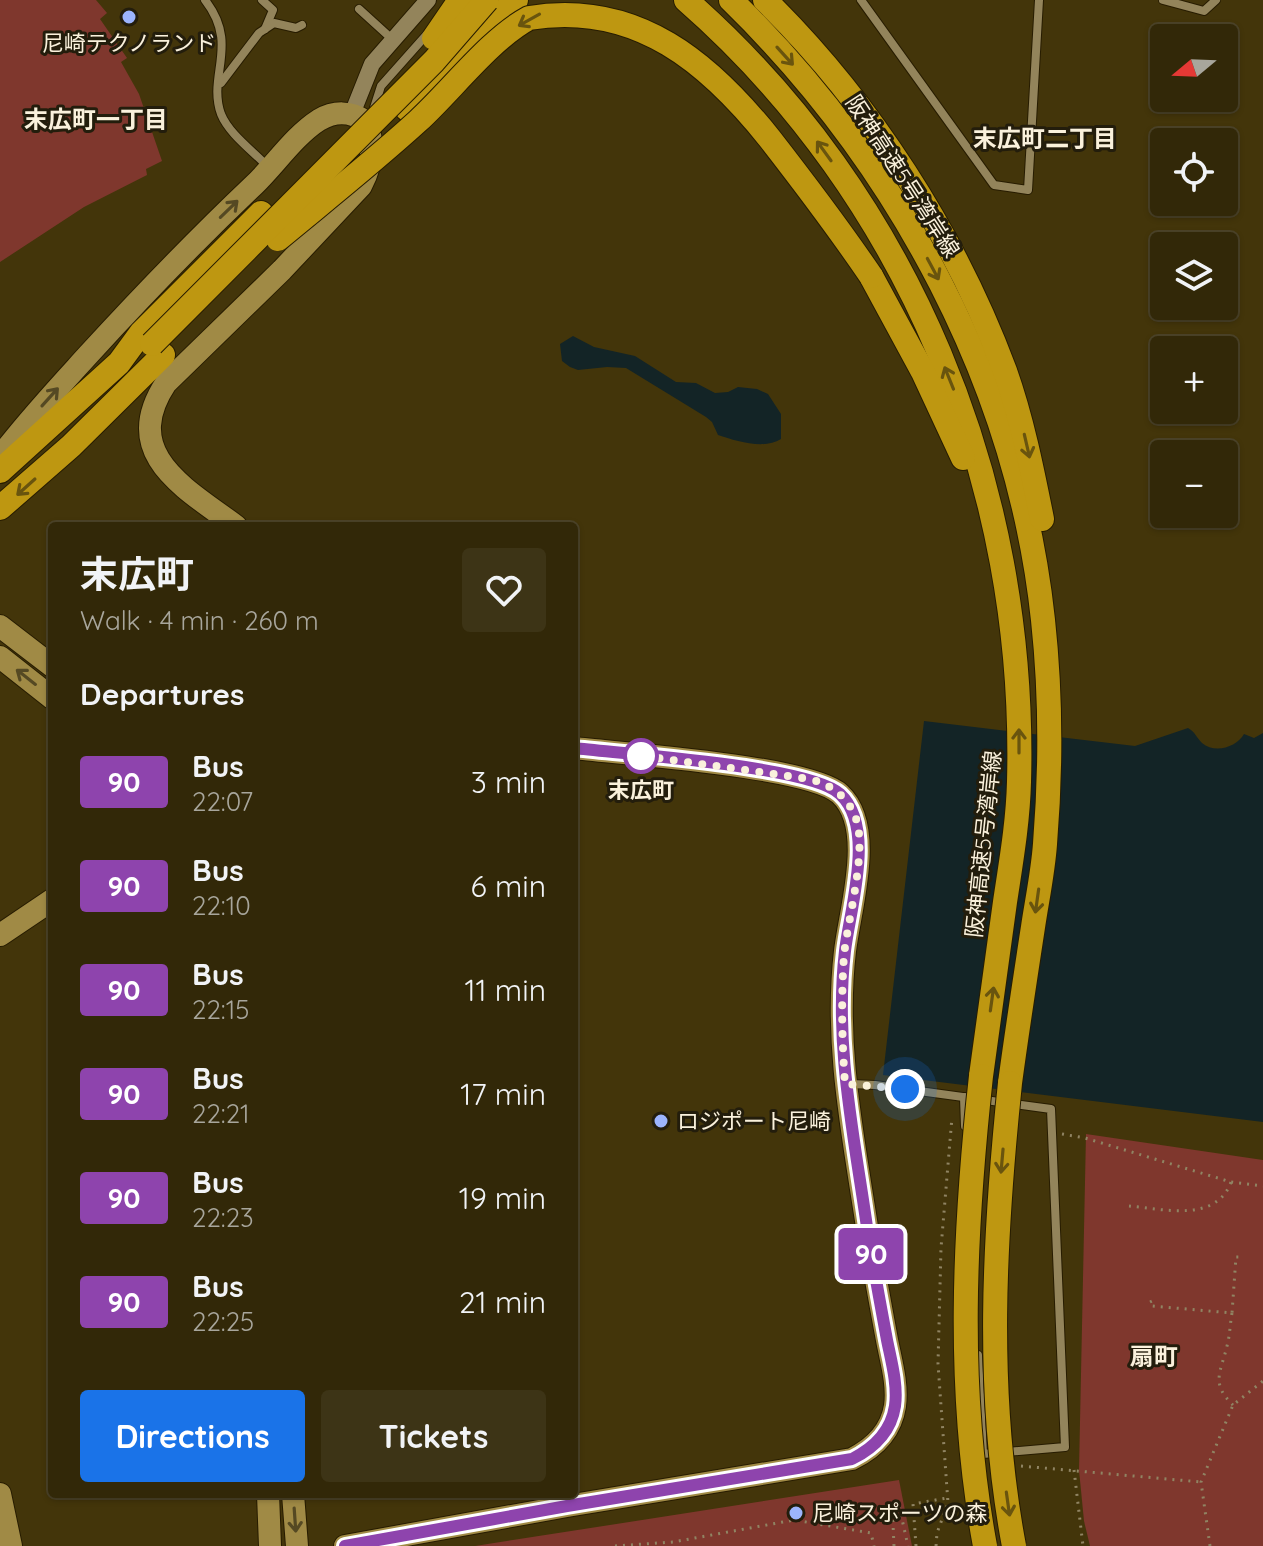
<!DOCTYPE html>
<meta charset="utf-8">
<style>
body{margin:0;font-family:Quicksand,"Noto Sans JP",sans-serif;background:#3d3416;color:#f1f3f6;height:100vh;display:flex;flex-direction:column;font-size:30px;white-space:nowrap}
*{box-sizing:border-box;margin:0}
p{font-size:26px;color:#a8a69c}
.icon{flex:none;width:44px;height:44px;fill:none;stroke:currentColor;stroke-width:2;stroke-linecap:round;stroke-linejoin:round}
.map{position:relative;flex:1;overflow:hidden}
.details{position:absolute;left:48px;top:522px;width:530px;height:976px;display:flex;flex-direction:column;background:#322808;border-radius:8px;box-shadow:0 2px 6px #0004,0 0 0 2px #4d4429}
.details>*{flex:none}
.badge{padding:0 16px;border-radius:6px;font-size:28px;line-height:52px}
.needle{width:52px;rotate:251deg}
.fabs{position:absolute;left:1150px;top:24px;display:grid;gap:16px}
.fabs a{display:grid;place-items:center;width:88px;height:88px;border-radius:8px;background:#322808;box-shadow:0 2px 6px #0004,0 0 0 2px #4d4429;font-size:40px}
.you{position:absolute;width:40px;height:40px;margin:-20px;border:6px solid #fff;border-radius:50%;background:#1a73e8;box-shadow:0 0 0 12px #1a73e833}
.map>.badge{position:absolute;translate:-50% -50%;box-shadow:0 0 0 4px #fff}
h2{padding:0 32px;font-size:30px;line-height:72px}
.round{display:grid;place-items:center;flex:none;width:84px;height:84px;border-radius:8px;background:#3d3416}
.head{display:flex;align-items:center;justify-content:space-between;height:136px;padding:0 32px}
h1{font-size:38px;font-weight:700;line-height:60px}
.cta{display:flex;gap:16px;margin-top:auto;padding:16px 32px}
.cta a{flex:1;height:92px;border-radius:8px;background:#1a73e8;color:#fff;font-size:32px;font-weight:700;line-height:92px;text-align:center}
.cta a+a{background:#3d3416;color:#f1f3f6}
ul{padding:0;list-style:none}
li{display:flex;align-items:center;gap:24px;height:104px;padding:0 32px}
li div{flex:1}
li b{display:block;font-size:30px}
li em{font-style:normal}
li .badge{min-width:88px;font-weight:700;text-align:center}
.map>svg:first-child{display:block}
.green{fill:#7f372d}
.water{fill:#132426}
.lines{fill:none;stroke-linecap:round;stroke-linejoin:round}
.lane-casing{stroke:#271c00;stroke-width:10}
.street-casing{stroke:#271c00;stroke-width:18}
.secondary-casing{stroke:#271c00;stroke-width:24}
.highway-casing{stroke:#271c00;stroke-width:26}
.path{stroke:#908463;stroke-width:3;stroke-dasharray:2 6;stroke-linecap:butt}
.lane{stroke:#93845b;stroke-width:8}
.street{stroke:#93845b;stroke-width:16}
.secondary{stroke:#a08a45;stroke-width:22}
.highway{stroke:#be9711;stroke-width:24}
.highway-bridge-casing{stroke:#271c00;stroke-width:26;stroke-linecap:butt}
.highway-bridge{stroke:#be9711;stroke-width:24}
.oneway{stroke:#69540e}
.oneway2{stroke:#554923}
.line-casing{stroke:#fff;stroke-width:18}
.line{stroke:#8e44ad;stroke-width:12}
.walk{stroke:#faf1dc;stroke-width:8;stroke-dasharray:0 14.4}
.poi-dot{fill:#9cb4fd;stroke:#231d0c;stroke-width:3}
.stop-dot{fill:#fff;stroke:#8e44ad;stroke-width:4}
.labels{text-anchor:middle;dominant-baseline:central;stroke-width:6;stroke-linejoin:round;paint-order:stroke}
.poi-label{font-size:22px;fill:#faf1dc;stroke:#231d0c;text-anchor:start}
.street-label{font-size:22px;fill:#faf1dc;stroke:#231d0c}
.stop-label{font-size:22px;font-weight:bold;fill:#faf1dc;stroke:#231d0c}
.neighbourhood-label{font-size:24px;font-weight:bold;fill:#faf1dc;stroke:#231d0c}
</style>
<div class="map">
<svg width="1263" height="1546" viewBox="0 0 1263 1546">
<rect width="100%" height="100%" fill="#43350a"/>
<!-- green -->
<g class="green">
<polygon points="0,0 96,0 107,13 100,19 127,58 121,62 139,94 162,161 146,169 147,175 84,207 0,262"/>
<polygon points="1086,1134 1263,1160 1263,1546 1090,1546 1084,1521 1079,1470"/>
<polygon points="899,1480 912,1546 475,1546"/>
</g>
<!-- water -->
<g class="water">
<path d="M573,336l21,11 41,9 41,26 20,1 19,10 13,-1 10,-5 19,2 11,5 13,20v25c-17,11 -45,2 -63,-4l-6,-13 -6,-5 -80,-49 -19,-1 -29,3 -8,-3 -8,-6 -2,-17z"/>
<path d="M924,721l211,25 53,-18c8,5 8,9 14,15 13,11 35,4 42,-9l10,4 9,-5v389l-380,-47z"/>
</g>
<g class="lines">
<defs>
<g id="lane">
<path d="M205,0c35,45 2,75 16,114 8,20 32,37 46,52"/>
<polyline points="262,0 273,10 265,29"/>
<polyline points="861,0 994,185 1028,190 1039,0"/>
<polyline points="1163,0 1204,11 1216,0"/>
<polyline points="359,9 392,39"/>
<polyline points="221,83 259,33 274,23 296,28 302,25"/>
<polyline points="373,111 381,86 429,32"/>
<polyline points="850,1084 875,1085 1051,1109 1065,1447 983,1454 978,1355"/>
<polyline points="964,1097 965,1126"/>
</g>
<polyline id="street" points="352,114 372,64 428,0"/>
<g id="secondary">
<path d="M0,457c27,-36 58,-69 88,-102 54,-59 108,-115 166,-170 21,-20 40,-49 65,-65 15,-9 32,-9 46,1 11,22 7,44 -4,65l-79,84 -116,113c-47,71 19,105 70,143"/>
<polyline points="0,626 52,666"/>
<polyline points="0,657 52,698"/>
<polyline points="0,935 52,900"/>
<polyline points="0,1494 11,1546"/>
<polyline points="268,1494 270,1546"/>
<polyline points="293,1494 297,1546"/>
<path d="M345,1546l222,-40 285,-47c22,-11 39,-27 43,-53 3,-22 -4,-45 -8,-66 -7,-38 -14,-75 -20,-113 -14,-92 -33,-183 -22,-276 5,-43 31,-124 -5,-157 -30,-28 -216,-40 -266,-46"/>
</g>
<g id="highway">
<path d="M686,0c224,196 341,486 333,782 -1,40 -8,80 -14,120 -8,58 -16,116 -24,174"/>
<path d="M731,0c168,164 287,385 312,620 8,74 8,150 2,224 -2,28 -8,56 -12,83 -8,52 -16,104 -23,156"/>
<path d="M765,0c104,102 189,234 240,371 17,48 27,98 37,148"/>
<polyline points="407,109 516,0"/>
<polyline points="871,276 923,372 963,458"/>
<polyline points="0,471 119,363 141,333 261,213"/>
<polyline points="0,508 71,446 163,355"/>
</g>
</defs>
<!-- lane casing -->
<use href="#lane" class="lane-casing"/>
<!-- street casing -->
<use href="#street" class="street-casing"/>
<!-- secondary casing -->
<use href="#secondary" class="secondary-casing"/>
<!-- highway casing -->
<use href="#highway" class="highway-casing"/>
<!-- path -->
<g class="path">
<polyline points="1062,1134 1085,1138 1231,1182 1263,1186"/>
<path d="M1129,1206c34,3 87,17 102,-24"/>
<polyline points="1150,1302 1152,1301 1152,1306 1232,1313 1236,1257 1244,1257"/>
<path d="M1232,1313c-2,11 -2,22 -5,33 -6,26 -17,37 6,59"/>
<polyline points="1021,1466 1201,1482"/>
<polyline points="1074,1470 1083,1546"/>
<polyline points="615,1546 673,1542 794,1520 871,1533 874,1546"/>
<polyline points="894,1546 892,1502 898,1501 908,1546"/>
<polyline points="916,1546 913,1504 947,1498"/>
<polyline points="936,1546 937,1533 948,1503 938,1364 941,1248 952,1117"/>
<polyline points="1210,1546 1201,1482 1233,1405 1263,1381"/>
</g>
<!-- lane -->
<use href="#lane" class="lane"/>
<!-- street -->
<use href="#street" class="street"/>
<!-- secondary -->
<use href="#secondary" class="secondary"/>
<!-- highway -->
<use href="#highway" class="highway"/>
<defs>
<g id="highway-bridge">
<polyline points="434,38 460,0"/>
<path d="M278,239c47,-39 95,-77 140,-118 33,-30 72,-82 111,-103 109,-18 182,47 241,121 35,45 69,90 101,137"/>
<polyline points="152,344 434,61 487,0"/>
<path d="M981,1076c-17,156 -25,314 4,470"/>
<path d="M1010,1083c-16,154 -25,310 4,463"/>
</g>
</defs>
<!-- highway-bridge casing -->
<use href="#highway-bridge" class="highway-bridge-casing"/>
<!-- highway-bridge -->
<use href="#highway-bridge" class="highway-bridge"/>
</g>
<!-- one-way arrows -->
<defs><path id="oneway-shaft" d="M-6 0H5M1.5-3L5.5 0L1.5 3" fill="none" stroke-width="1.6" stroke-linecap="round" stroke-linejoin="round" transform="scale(2)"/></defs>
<g class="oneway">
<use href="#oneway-shaft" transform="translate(529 20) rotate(151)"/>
<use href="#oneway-shaft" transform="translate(785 56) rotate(48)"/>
<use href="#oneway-shaft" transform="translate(824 151) rotate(-126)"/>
<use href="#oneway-shaft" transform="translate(933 269) rotate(62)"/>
<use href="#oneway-shaft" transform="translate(949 378) rotate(-112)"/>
<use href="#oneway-shaft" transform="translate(1027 446) rotate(77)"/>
<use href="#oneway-shaft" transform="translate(26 487) rotate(138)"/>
<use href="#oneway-shaft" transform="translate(1019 741) rotate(-90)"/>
<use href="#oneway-shaft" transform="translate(1037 901) rotate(98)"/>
<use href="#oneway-shaft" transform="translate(992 999) rotate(-82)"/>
<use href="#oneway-shaft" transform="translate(1002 1161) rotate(95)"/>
<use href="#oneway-shaft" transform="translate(1008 1504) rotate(82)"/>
</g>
<g class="oneway2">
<use href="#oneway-shaft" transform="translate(229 209) rotate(-44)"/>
<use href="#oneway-shaft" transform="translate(50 397) rotate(-48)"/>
<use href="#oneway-shaft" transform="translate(26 677) rotate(-142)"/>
<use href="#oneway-shaft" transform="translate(295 1520) rotate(86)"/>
</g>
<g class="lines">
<defs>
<path id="line" d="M345,1546l222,-40 285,-47c22,-11 39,-27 43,-53 3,-21 -4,-46 -8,-66 -7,-38 -14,-75 -20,-113 -13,-92 -33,-183 -22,-276 5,-43 31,-124 -5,-157 -30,-28 -216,-40 -266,-46"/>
</defs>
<!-- line casing -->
<use href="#line" class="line-casing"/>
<!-- line -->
<use href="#line" class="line"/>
<!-- walk -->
<path class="walk" d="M641,756l-5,-1 174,24c22,6 40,19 47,43 9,33 -9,97 -13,133 -3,44 -2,86 1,129l60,5"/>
</g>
<!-- markers -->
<g class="poi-dot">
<circle cx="129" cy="17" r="8"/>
<circle cx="661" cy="1121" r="8"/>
<circle cx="796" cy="1513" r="8"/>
</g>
<circle class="stop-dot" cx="641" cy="756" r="16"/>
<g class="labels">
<!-- poi labels -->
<g class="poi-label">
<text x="129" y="43" text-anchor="middle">尼崎テクノランド</text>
<text x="677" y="1121">ロジポート尼崎</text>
<text x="812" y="1513">尼崎スポーツの森</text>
</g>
<!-- street labels -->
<g class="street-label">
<text transform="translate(903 176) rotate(57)">阪神高速5号湾岸線</text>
<text transform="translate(983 844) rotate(-84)">阪神高速5号湾岸線</text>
</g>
<!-- stop labels -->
<g class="stop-label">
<text x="641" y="790">末広町</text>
</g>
<!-- neighbourhood labels -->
<g class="neighbourhood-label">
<text x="96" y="119">末広町一丁目</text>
<text x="1045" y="138">末広町二丁目</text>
<text x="1154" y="1356">扇町</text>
</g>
</g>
</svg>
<div class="fabs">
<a><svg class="needle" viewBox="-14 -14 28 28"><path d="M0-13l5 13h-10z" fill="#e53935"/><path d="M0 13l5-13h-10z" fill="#a8a69c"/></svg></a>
<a><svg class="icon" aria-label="locate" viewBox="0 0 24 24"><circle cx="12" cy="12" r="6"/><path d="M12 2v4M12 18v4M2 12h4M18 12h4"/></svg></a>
<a><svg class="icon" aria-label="layers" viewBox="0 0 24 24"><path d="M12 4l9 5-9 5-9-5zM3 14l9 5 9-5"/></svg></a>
<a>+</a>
<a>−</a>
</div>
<div class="you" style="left:905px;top:1089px"></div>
<b class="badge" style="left:871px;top:1254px;background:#8e44ad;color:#fff">90</b>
<section class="details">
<div class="head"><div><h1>末広町</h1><p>Walk · 4 min · 260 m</p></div><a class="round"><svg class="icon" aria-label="heart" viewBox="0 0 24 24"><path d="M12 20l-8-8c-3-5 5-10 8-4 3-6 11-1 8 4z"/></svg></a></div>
<h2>Departures</h2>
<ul>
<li><span class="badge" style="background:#8e44ad;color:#fff">90</span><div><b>Bus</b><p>22:07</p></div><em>3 min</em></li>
<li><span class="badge" style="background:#8e44ad;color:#fff">90</span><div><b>Bus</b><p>22:10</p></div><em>6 min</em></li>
<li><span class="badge" style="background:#8e44ad;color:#fff">90</span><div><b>Bus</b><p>22:15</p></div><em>11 min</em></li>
<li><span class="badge" style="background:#8e44ad;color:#fff">90</span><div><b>Bus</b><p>22:21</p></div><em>17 min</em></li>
<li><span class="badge" style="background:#8e44ad;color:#fff">90</span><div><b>Bus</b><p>22:23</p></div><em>19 min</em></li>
<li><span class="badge" style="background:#8e44ad;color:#fff">90</span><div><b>Bus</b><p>22:25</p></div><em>21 min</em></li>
</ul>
<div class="cta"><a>Directions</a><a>Tickets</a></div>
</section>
</div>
